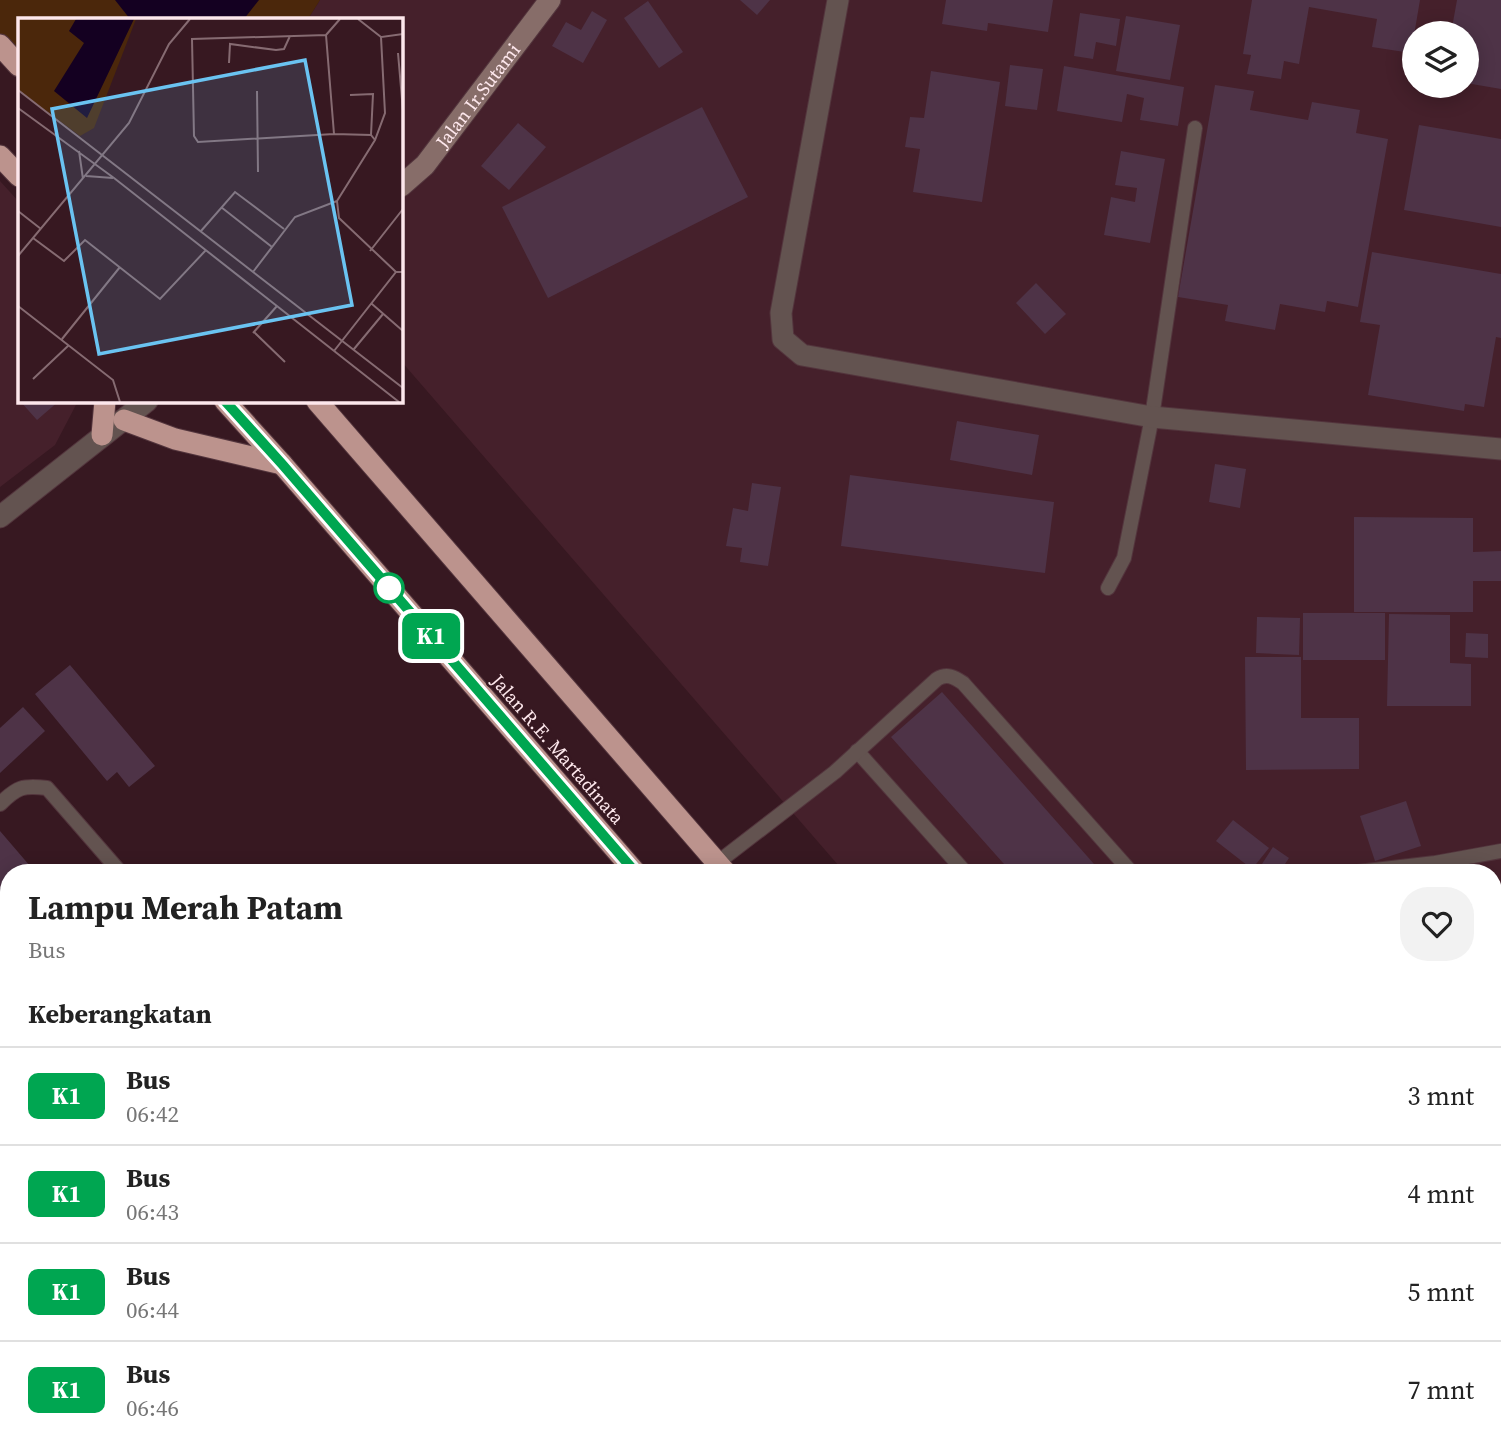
<!DOCTYPE html>
<html lang="id">
<style>
body{margin:0;font-family:"Source Serif 4",serif;background:#f2f2f2;color:#222;height:100vh;display:flex;flex-direction:column;font-size:26px;white-space:nowrap}
*{box-sizing:border-box;margin:0}
p{font-size:23px;color:#767676}
.icon{flex:none;width:38px;height:38px;fill:none;stroke:currentColor;stroke-width:2;stroke-linecap:round;stroke-linejoin:round}
.map{position:relative;flex:1;overflow:hidden}
.drawer{position:absolute;left:0px;top:864px;width:1502px;height:590px;display:flex;flex-direction:column;background:#fff;border-radius:28px 28px 0 0;box-shadow:0 4px 18px #0003}
.drawer>*{flex:none}
.badge{padding:0 14px;border-radius:10px;font-size:24px;line-height:46px}
.fabs{position:absolute;left:1402px;top:21px;display:grid;gap:14px}
.fabs a{display:grid;place-items:center;width:77px;height:77px;border-radius:50%;background:#fff;box-shadow:0 4px 18px #0003;font-size:35px}
.map>.badge{position:absolute;translate:-50% -50%;box-shadow:0 0 0 4px #fff}
h2{padding:0 28px;font-size:26px;line-height:63px}
.round{display:grid;place-items:center;flex:none;width:74px;height:74px;border-radius:28px;background:#f2f2f2}
.summary{display:flex;align-items:center;justify-content:space-between;height:119px;padding:0 28px}
h1{font-size:33px;font-weight:700;line-height:52px}
ul{padding:0;list-style:none}
li{display:flex;align-items:center;gap:21px;height:98px;padding:0 28px;border-top:2px solid #e0e0e0}
li div{flex:1}
li b{display:block;font-size:26px}
li em{font-style:normal}
li .badge{min-width:77px;font-weight:700;text-align:center}
.map>svg:first-child{display:block}
.built{fill:#45202b;fill-rule:evenodd}
.green{fill:#4b270b}
.water{fill:#140021}
.building{fill:#4e3347}
.lines{fill:none;stroke-linecap:round;stroke-linejoin:round}
.lane-casing{stroke:#53353d;stroke-width:16}
.street-casing{stroke:#53353d;stroke-width:23}
.secondary-casing{stroke:#53353d;stroke-width:23}
.highway-casing{stroke:#53353d;stroke-width:23}
.lane{stroke:#635350;stroke-width:14}
.street{stroke:#635350;stroke-width:21}
.secondary{stroke:#876d69;stroke-width:21}
.highway{stroke:#bc938d;stroke-width:21}
.line-casing{stroke:#fff;stroke-width:16}
.line{stroke:#00a651;stroke-width:10}
.stop-dot{fill:#fff;stroke:#00a651;stroke-width:3.5}
.labels{text-anchor:middle;dominant-baseline:central;stroke-width:5;stroke-linejoin:round;paint-order:stroke}
.street-label{font-size:19px;fill:#fde7ec;stroke:#371821}
.inset-road{fill:none;stroke:#866b72;stroke-width:2}
.view{fill:#6ac3f1;fill-opacity:0.15;stroke:#6ac3f1;stroke-width:3.5}
.inset-edge{fill:none;stroke:#fde7ec;stroke-width:3.5}
</style>
<div class="map">
<svg width="1501" height="1454" viewBox="0 0 1501 1454">
<rect width="100%" height="100%" fill="#371821"/>
<!-- built -->
<g class="built">
<path d="M320,0h1181v1454h-151l-8,-8h151v-573h-648l-444,-512v-342h-93zM1414,33h52v53h-52z"/>
<polygon points="0,181 19,202 19,401 78,401 55,445 0,487"/>
<polygon points="826,1446 1022,1446 1030,1454 815,1454"/>
</g>
<!-- green -->
<polygon class="green" points="0,0 320,0 308,19 19,19 19,66 0,45"/>
<!-- water -->
<polygon class="water" points="115,0 259,0 244,19 130,19"/>
<!-- building -->
<g class="building">
<polygon points="740,0 770,0 757,15"/>
<polygon points="946,0 1053,0 1048,32 988,23 987,31 942,24"/>
<polygon points="1252,0 1420,0 1411,53 1372,47 1377,19 1309,7 1299,64 1284,61 1281,79 1247,74 1251,55 1243,54"/>
<polygon points="1457,0 1501,0 1501,89 1466,83 1466,33 1451,33"/>
<polygon points="648,1 683,52 659,68 624,18"/>
<polygon points="592,11 607,20 583,63 552,46 566,22 581,30"/>
<polygon points="1080,13 1120,19 1116,46 1096,42 1093,59 1074,56"/>
<polygon points="1126,16 1180,25 1170,80 1116,71"/>
<polygon points="1010,65 1043,69 1037,110 1005,106"/>
<polygon points="1064,66 1184,87 1178,126 1140,120 1144,98 1127,94 1122,122 1057,111"/>
<polygon points="931,71 1000,82 982,202 913,192 920,149 905,147 910,117 924,118"/>
<polygon points="1215,85 1254,91 1250,110 1308,120 1312,102 1360,110 1356,133 1388,139 1358,307 1327,301 1325,312 1280,304 1275,330 1225,321 1228,305 1178,297"/>
<polygon points="702,107 748,197 548,298 502,207"/>
<polygon points="518,123 546,147 509,190 481,166"/>
<polygon points="1419,125 1501,139 1501,227 1404,210"/>
<polygon points="1121,151 1165,159 1150,243 1104,235 1111,197 1135,202 1137,188 1115,185"/>
<polygon points="1372,252 1501,274 1501,338 1496,337 1484,407 1465,404 1464,411 1368,395 1380,325 1360,322"/>
<polygon points="1036,283 1066,314 1045,334 1016,303"/>
<polygon points="20,401 59,401 37,420"/>
<polygon points="957,421 1039,435 1032,475 950,460"/>
<polygon points="1215,464 1246,469 1240,508 1209,502"/>
<polygon points="850,475 1054,502 1045,573 841,546"/>
<polygon points="752,483 781,487 768,566 740,562 742,548 726,546 733,508 748,511"/>
<polygon points="1354,517 1473,518 1473,552 1501,551 1501,581 1473,581 1473,612 1354,612"/>
<rect x="1303" y="613" width="82" height="47"/>
<polygon points="1389,614 1450,615 1450,663 1471,664 1471,706 1387,706"/>
<polygon points="1257,617 1300,618 1299,655 1256,653"/>
<polygon points="1466,633 1488,634 1488,658 1465,657"/>
<polygon points="1245,657 1301,657 1301,718 1359,718 1359,769 1246,770"/>
<polygon points="70,665 155,766 129,787 117,772 107,781 35,694"/>
<polygon points="942,692 1102,873 1012,873 891,737"/>
<polygon points="23,707 45,731 0,773 0,728"/>
<polygon points="1406,801 1421,846 1375,861 1360,816"/>
<polygon points="1233,820 1269,848 1252,869 1216,841"/>
<polygon points="0,831 36,873 9,873 9,967 0,957"/>
<polygon points="1273,847 1289,858 1279,873 1270,873 1260,867"/>
<polygon points="1493,1369 1501,1378 1501,1437 1493,1444"/>
<polygon points="515,1446 640,1446 630,1454 513,1454 510,1450"/>
</g>
<g class="lines">
<defs>
<g id="lane">
<polyline points="1108,588 1124,558 1152,417 1195,128"/>
<polyline points="857,751 966,873"/>
<path d="M0,804c17,-17 23,-19 47,-16l74,85"/>
<path d="M717,863l118,-91 102,-93c10,-6 17,-2 26,4l169,190"/>
<polyline points="1349,873 1435,863 1501,851"/>
<polyline points="0,1151 9,1143"/>
<polyline points="969,1454 980,1446"/>
</g>
<g id="street">
<polyline points="838,0 781,313 783,339 802,355 1152,417 1501,449"/>
<polyline points="0,517 147,401"/>
</g>
<g id="secondary">
<path id="s1" d="M401,186l24,-21 125,-165"/>
</g>
<g id="highway">
<polyline points="0,45 19,66"/>
<polyline points="0,156 19,176"/>
<polyline points="225,401 282,464 636,873"/>
<polyline points="317,401 726,873"/>
<polyline points="124,420 175,439 282,464"/>
<polyline points="102,435 105,401"/>
<polyline points="1130,1446 1138,1454"/>
<polyline points="1220,1446 1228,1454"/>
</g>
</defs>
<!-- lane casing -->
<use href="#lane" class="lane-casing"/>
<!-- street casing -->
<use href="#street" class="street-casing"/>
<!-- secondary casing -->
<use href="#secondary" class="secondary-casing"/>
<!-- highway casing -->
<use href="#highway" class="highway-casing"/>
<!-- lane -->
<use href="#lane" class="lane"/>
<!-- street -->
<use href="#street" class="street"/>
<!-- secondary -->
<use href="#secondary" class="secondary"/>
<!-- highway -->
<use href="#highway" class="highway"/>
</g>
<g class="lines">
<defs>
<polyline id="line" points="225,401 282,464 636,873"/>
</defs>
<!-- line casing -->
<use href="#line" class="line-casing"/>
<!-- line -->
<use href="#line" class="line"/>
</g>
<!-- markers -->
<circle class="stop-dot" cx="389" cy="588" r="14"/>
<g class="labels">
<!-- street labels -->
<g class="street-label">
<text stroke="none"><textPath href="#s1" startOffset="119">Jalan Ir.Sutami</textPath></text>
<text transform="translate(558 749) rotate(49)">Jalan R.E. Martadinata</text>
</g>
</g>
<!-- overview -->
<g transform="translate(18 18)">
<rect width="385" height="385" fill="#371821"/>
<path d="M0,1h118l-42,109 -14,8 -62,-46z" fill="#4b270b"/>
<path d="M58,1h58l-47,99 -33,-27 30,-48 -15,-12z" fill="#140021"/>
<path class="inset-road" d="M340,1l23,18M308,17l14,-16M380,35l5,58M211,45l1,-19 46,6 8,-1 6,-13M0,72l385,298M239,73l1,81M332,77l23,-1 -2,41M0,90l96,70 285,224M316,116l-8,-99 -134,4 2,97 4,6 136,-8 37,1 4,5M61,133l4,28M68,158l27,2M203,189l51,40M0,193l23,18M183,213l34,-39 49,37M15,220l31,23 21,-21 75,59 46,-49M352,233l33,-42M0,238l111,-133 40,-79 21,-25M235,254l42,-55 42,-16M378,254l-57,-54 -2,-17 38,-61 10,-27 -4,-76 22,-3M354,286l31,27M0,288l95,74 7,22M236,314l31,30M235,315l24,-27M44,321l58,-72M336,331l29,-35M316,333l62,-79h7M15,361l36,-34"/>
<path class="view" d="M287,42l47,245 -253,49 -47,-245z"/>
<rect width="385" height="385" class="inset-edge"/>
</g>
</svg>
<div class="fabs">
<a><svg class="icon" aria-label="layers" viewBox="0 0 24 24"><path d="M12 4l9 5-9 5-9-5zM3 14l9 5 9-5"/></svg></a>
</div>
<b class="badge" style="left:431px;top:636px;background:#00a651;color:#fff">K1</b>
<section class="drawer">
<div class="summary"><div><h1>Lampu Merah Patam</h1><p>Bus</p></div><a class="round"><svg class="icon" aria-label="heart" viewBox="0 0 24 24"><path d="M12 20l-8-8c-3-5 5-10 8-4 3-6 11-1 8 4z"/></svg></a></div>
<h2>Keberangkatan</h2>
<ul>
<li><span class="badge" style="background:#00a651;color:#fff">K1</span><div><b>Bus</b><p>06:42</p></div><em>3 mnt</em></li>
<li><span class="badge" style="background:#00a651;color:#fff">K1</span><div><b>Bus</b><p>06:43</p></div><em>4 mnt</em></li>
<li><span class="badge" style="background:#00a651;color:#fff">K1</span><div><b>Bus</b><p>06:44</p></div><em>5 mnt</em></li>
<li><span class="badge" style="background:#00a651;color:#fff">K1</span><div><b>Bus</b><p>06:46</p></div><em>7 mnt</em></li>
</ul>
</section>
</div>
